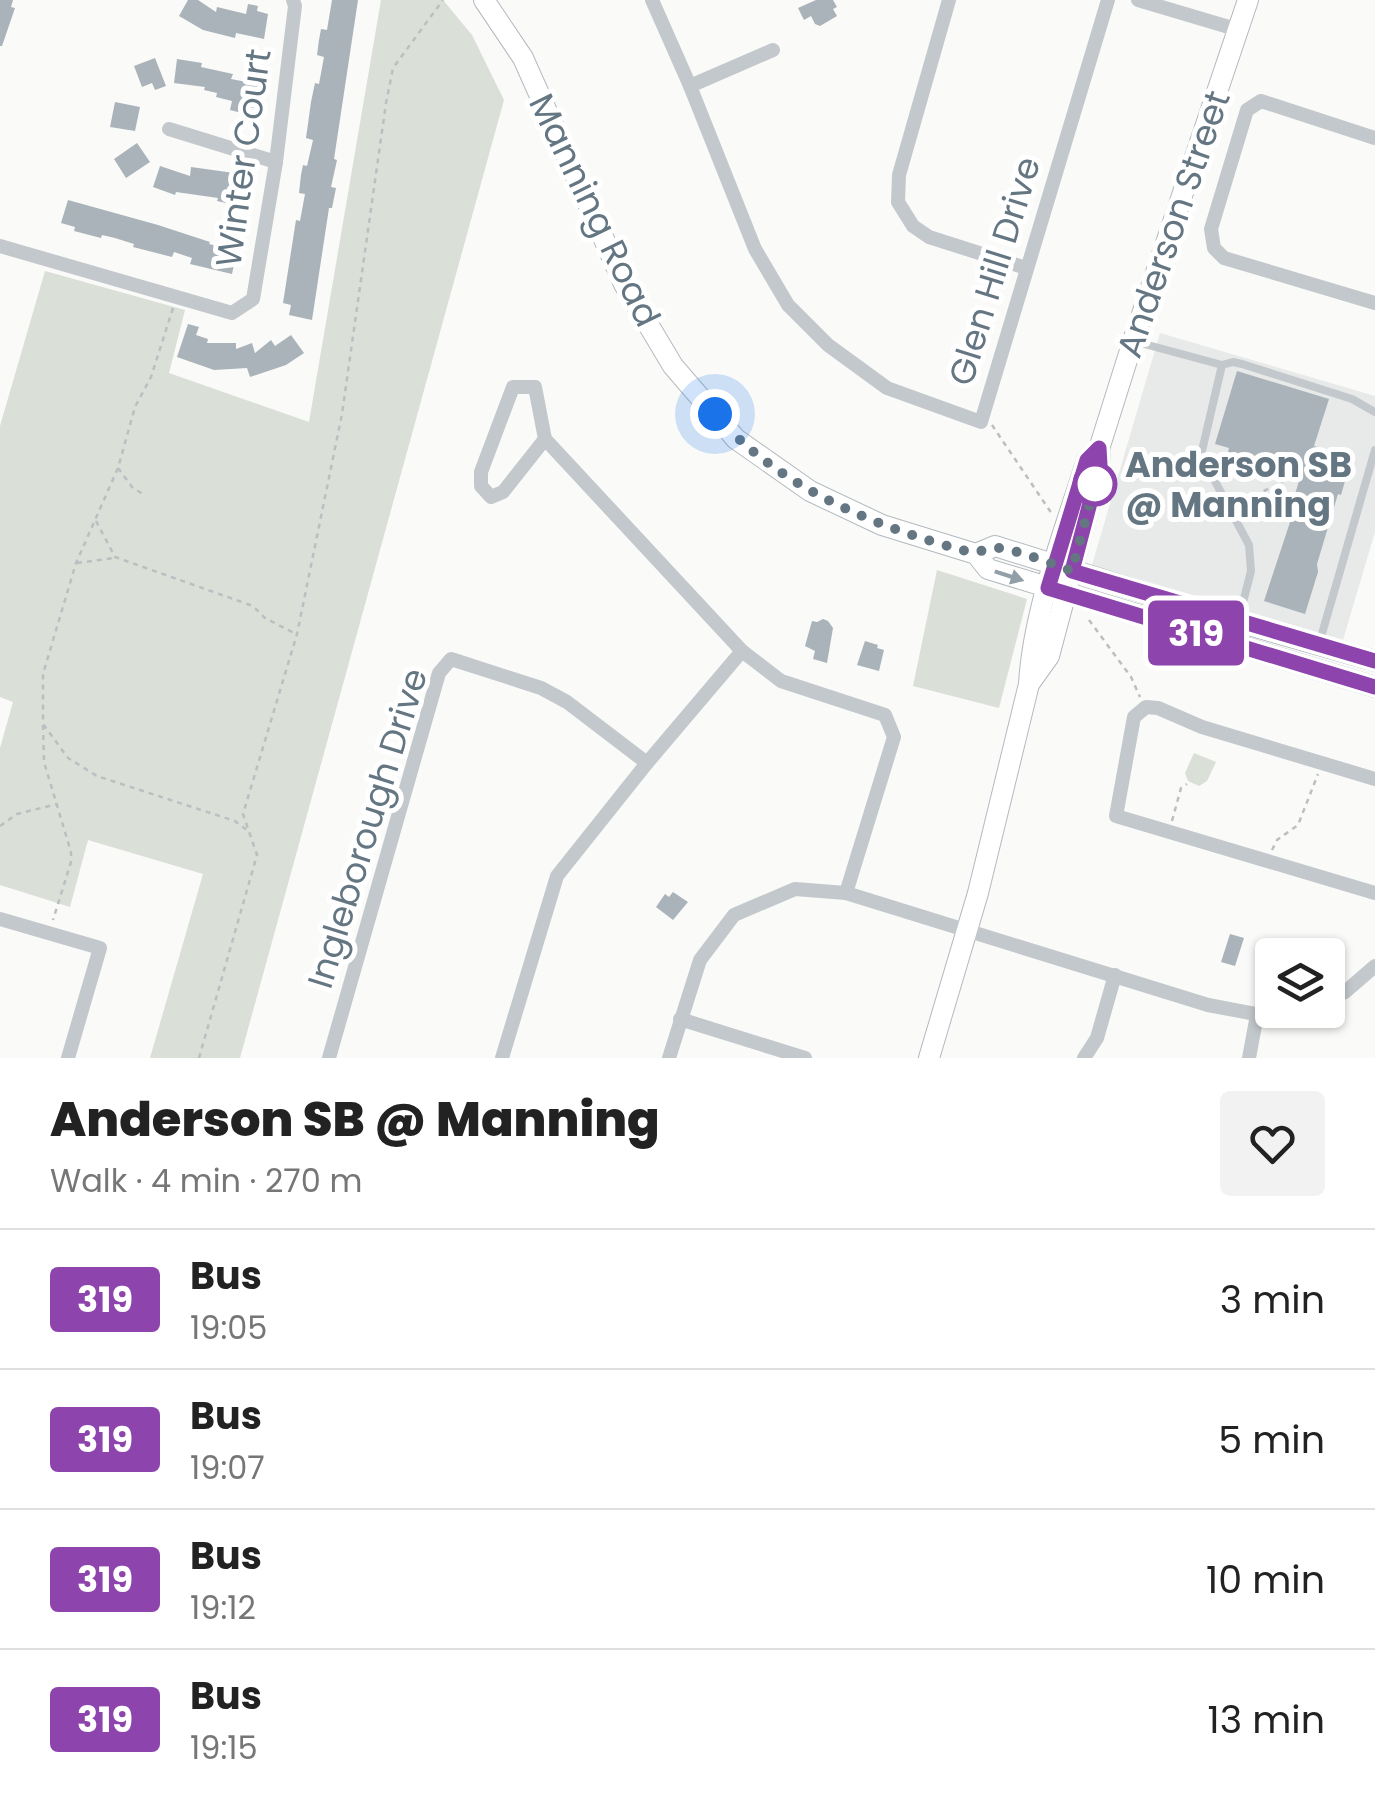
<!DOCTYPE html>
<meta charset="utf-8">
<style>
body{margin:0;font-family:Poppins,sans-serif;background:#f2f2f2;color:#222;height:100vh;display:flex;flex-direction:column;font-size:38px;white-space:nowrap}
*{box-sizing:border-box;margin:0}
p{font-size:32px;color:#767676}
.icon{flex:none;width:55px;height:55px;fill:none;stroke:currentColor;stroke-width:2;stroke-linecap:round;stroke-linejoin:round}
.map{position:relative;height:1058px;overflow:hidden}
.side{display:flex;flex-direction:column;background:#fff;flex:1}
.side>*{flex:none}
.badge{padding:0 20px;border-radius:8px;font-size:35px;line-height:65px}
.buttons{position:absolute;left:1255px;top:938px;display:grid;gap:20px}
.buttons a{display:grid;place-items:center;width:90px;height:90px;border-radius:10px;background:#fff;box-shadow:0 2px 8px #0004;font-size:50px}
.you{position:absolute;width:50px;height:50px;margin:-25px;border:8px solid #fff;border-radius:50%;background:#1a73e8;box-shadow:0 0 0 15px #1a73e833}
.map>.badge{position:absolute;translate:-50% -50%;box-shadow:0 0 0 5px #fff}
.round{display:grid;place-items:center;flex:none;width:105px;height:105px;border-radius:10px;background:#f2f2f2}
.head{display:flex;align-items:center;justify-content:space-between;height:170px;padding:0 50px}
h1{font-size:48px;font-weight:800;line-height:75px}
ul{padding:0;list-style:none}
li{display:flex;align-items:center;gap:30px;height:140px;padding:0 50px;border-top:2px solid #e0e0e0}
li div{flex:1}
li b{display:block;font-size:38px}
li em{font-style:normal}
li .badge{min-width:110px;font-weight:700;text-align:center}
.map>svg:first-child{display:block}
.built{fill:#e8e9e9}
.green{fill:#dadfd7}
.building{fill:#aab3b9}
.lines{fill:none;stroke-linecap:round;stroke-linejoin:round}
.secondary-casing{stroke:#b3babf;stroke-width:22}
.path{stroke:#bbbfc2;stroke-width:2.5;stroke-dasharray:5 5;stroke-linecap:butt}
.service{stroke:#c3c8cc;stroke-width:8}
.minor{stroke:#c3c8cc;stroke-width:14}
.secondary{stroke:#fff;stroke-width:20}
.oneway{fill:#939fa8}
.line-casing{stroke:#fff;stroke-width:22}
.line{stroke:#8e44ad;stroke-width:15}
.walk{stroke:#657683;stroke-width:10;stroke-dasharray:0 18}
.stop-dot{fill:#fff;stroke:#8e44ad;stroke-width:5}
.labels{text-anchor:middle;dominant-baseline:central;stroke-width:10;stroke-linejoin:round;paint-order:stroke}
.street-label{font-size:35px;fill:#657683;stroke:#fff}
.stop-label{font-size:35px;font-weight:bold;fill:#657683;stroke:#fff;text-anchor:start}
</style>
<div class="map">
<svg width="1375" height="1058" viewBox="0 0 1375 1058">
<rect width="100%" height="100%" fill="#fafaf8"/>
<!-- built -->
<polygon class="built" points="1160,333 1375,396 1375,532 1343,640 1092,565"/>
<!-- green -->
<g class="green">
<polygon points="381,0 443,0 472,35 504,100 240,1058 150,1058 203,874 88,840 70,907 0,885 0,748 13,702 0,697 0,426 45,271 185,310 169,373 309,422"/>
<polygon points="937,570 1027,599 999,708 913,686"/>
<polygon points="1194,753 1216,762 1207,781 1199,786 1188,781 1185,773"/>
</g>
<!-- building -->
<g class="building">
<polygon points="0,0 13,0 11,7 15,8 2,46 0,46"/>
<polygon points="188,0 198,0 216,12 217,7 246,14 248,4 258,6 257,11 268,14 264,39 236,33 235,38 203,30 179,16"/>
<polygon points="332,0 358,0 334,159 337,160 331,187 336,188 332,208 329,208 312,320 289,315 291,305 283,303 296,220 300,221 305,194 299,193 301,175 303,165 307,166 313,140 306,138 311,102 315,83 319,84 324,57 317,55 319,40 321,29 327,30"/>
<polygon points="816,0 833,0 837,7 833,9 837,16 820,26 815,24 811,16 804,20 798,8"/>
<polygon points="155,58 166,86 155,90 152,83 142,87 134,66"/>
<polygon points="177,59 202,63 201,67 233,74 231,79 258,84 254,108 243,106 242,113 230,110 232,101 216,97 217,93 204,90 205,87 174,83"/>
<polygon points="115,102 140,107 135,131 110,127"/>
<polygon points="137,143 150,162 126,178 114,159"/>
<polygon points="160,166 190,176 191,167 234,173 233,181 246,184 240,206 217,201 218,198 176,192 175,195 153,187"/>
<polygon points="68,200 158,225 210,242 209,244 237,251 232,274 190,264 192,258 174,252 172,257 133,247 134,244 115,238 102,235 101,238 74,231 75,227 61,223"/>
<polygon points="188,324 199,327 196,335 208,339 207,343 236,343 236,349 252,343 255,353 271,340 275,346 291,335 304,353 286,365 250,377 247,368 214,370 177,357"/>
<polygon points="1237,371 1329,399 1314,446 1328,450 1325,460 1346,466 1342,480 1345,481 1341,495 1338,494 1317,564 1318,572 1305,614 1264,601 1296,504 1292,504 1299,481 1294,476 1284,472 1284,469 1241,457 1240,460 1227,456 1229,448 1215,444"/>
<polygon points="823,619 828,621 833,628 827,663 813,659 815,651 805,646 812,621 817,622"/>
<polygon points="865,641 878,645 877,648 884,650 879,671 857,665"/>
<polygon points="673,892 688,902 673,920 656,907 665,894 669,897"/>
<polygon points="1230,934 1244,938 1235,966 1221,962"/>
</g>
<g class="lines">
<defs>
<g id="secondary">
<polyline points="484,0 523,58 624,284 673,366 736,439 810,491 882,525 976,554 988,569 1375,687"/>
<polyline points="976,554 995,546 1238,622 1375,661"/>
<polyline points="1029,684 1049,656 1100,465 1099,449 1133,341 1248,0"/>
<path d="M929,1058l49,-165 51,-209c4,-72 36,-155 58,-224l12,-11"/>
</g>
</defs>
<!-- secondary casing -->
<use href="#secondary" class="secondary-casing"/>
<!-- path -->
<g class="path">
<polyline points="173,308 151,377 135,407 118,468 76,563 43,674 43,724 68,758 97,776 235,821 248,831"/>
<polyline points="992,425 1052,514"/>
<polyline points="118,468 132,487 144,495"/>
<polyline points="1237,505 1289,478"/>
<polyline points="96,521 115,557 253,606 265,618 294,633"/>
<polyline points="77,563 114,558"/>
<polyline points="1089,620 1131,677 1140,697"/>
<polyline points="43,725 44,762 71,852 71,862 53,920"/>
<polyline points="1172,821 1181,788 1187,784"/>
<polyline points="0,826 17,814 57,804"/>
<polyline points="1272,850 1277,840 1298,825 1318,774"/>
<polyline points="199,1058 257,855 243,814 297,634 342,414 386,103 393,68 443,0"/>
</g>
<!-- service -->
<g class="service">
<polyline points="1137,342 1222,365 1201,455 1249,545 1251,571 1238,622"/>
<polyline points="1222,365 1233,362 1242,364 1352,399 1375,412"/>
<polyline points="1319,644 1375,450"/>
</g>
<!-- minor -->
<g class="minor">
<polyline points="652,0 690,86 755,249 788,305 828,345 887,388 981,422 1108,0"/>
<polyline points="949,0 899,175 898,202 913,226 929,237 1026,268"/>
<polyline points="1138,0 1239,30"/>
<polyline points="690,86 773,50"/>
<polyline points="169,129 276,162"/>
<polyline points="1375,138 1261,101 1247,110 1211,229 1214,248 1224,258 1375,303"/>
<polyline points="0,246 232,313 253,299 276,162 295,6 293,0"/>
<polyline points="545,439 503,492 491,497 481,486 481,472 513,387 535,387 545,439 742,651 781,681 885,715 894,737 846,893"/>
<polyline points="1375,779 1202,727 1158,708 1146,707 1134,717 1116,816 1375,893"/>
<polyline points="0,919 100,948 68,1058"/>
<polyline points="1328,999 1345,992 1375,966"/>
<polyline points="680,1019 805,1058"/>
<polyline points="329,1058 439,673 451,659 541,688 567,702 647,763"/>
<polyline points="502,1058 557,876 647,763 742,651"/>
<polyline points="669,1058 700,960 734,915 795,889 846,893 1208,1005 1277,1018 1298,1010"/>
<polyline points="1084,1058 1097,1038 1115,975"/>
<polyline points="1249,1058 1257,1015"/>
</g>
<!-- secondary -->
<use href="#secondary" class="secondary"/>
</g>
<!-- one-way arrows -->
<defs><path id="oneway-solid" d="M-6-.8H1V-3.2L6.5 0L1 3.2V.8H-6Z" transform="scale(2.5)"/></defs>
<use class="oneway" href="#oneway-solid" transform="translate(1009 576) rotate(18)"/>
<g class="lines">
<defs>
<polyline id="line" points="1375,661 1072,571 1100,465 1099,448 1087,460 1048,588 1375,687"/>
</defs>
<!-- line casing -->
<use href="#line" class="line-casing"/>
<!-- line -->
<use href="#line" class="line"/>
<!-- walk -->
<path class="walk" d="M715,414c62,73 164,115 255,138 10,2 18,-6 29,-4 25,4 50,15 73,23l23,-87"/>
</g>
<!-- markers -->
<circle class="stop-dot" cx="1095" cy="484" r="20"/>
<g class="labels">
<!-- street labels -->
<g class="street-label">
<text transform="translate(243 158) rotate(-82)">Winter Court</text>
<text transform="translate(595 210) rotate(64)">Manning Road</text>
<text transform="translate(1173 224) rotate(-71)">Anderson Street</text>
<text transform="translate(994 271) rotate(-73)">Glen Hill Drive</text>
<text transform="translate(367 828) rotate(-73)">Ingleborough Drive</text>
</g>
<!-- stop labels -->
<g class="stop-label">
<text x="1125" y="464">Anderson SB<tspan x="1125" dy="40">@ Manning</tspan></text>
</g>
</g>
</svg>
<div class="buttons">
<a><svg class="icon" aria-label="layers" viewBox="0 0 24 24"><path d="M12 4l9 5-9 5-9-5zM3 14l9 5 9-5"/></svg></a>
</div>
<div class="you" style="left:715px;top:414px"></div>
<b class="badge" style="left:1196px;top:633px;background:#8e44ad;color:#fff">319</b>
</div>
<section class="side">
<div class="head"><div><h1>Anderson SB @ Manning</h1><p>Walk · 4 min · 270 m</p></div><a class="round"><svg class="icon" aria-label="heart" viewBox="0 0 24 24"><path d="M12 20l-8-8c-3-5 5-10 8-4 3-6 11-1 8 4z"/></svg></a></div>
<ul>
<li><span class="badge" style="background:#8e44ad;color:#fff">319</span><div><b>Bus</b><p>19:05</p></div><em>3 min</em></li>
<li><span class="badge" style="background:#8e44ad;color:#fff">319</span><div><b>Bus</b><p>19:07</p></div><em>5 min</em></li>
<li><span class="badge" style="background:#8e44ad;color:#fff">319</span><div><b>Bus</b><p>19:12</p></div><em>10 min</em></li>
<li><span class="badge" style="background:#8e44ad;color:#fff">319</span><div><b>Bus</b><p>19:15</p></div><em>13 min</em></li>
</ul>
</section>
